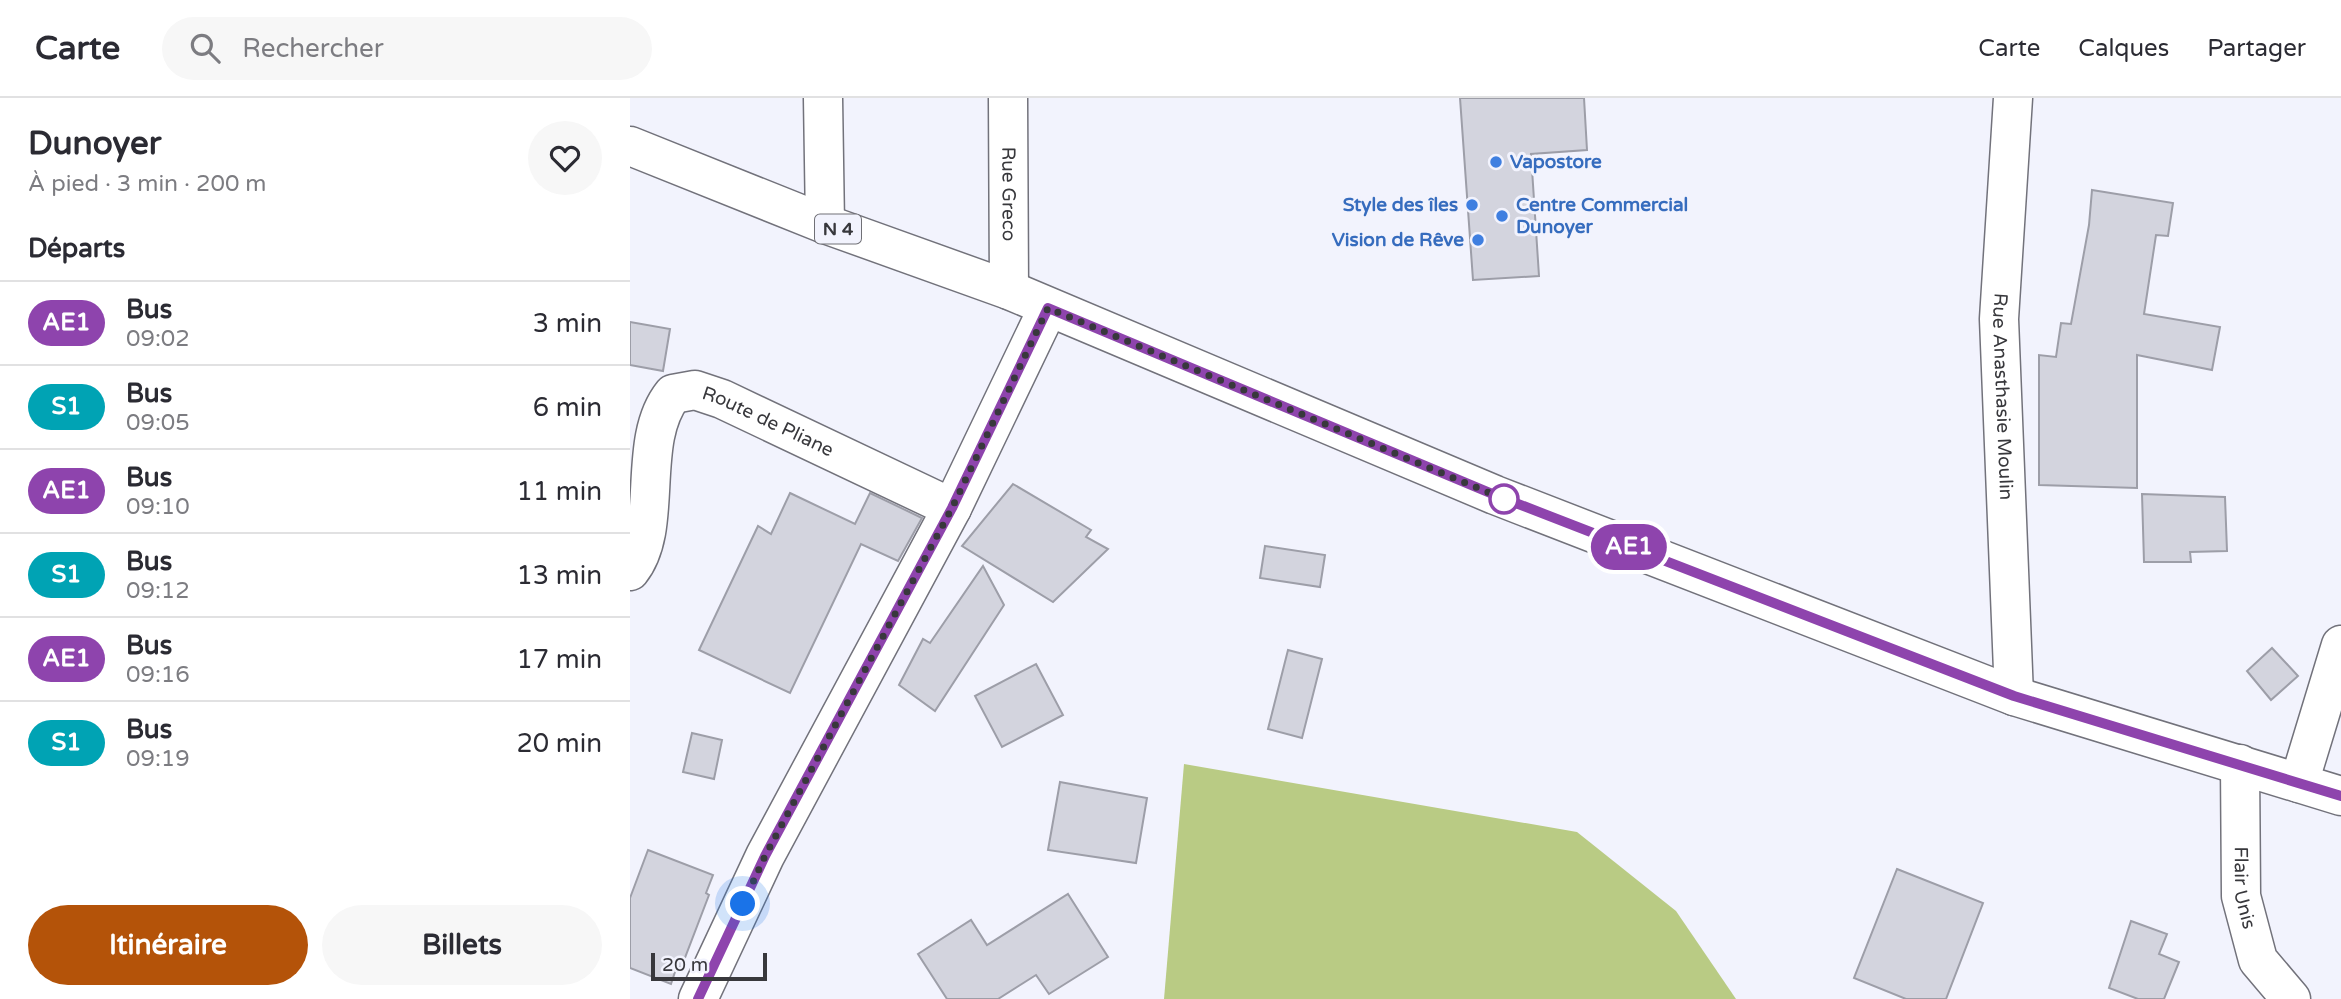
<!DOCTYPE html>
<html lang="fr">
<meta charset="utf-8">
<style>
body{margin:0;font-family:"Varela Round",sans-serif;background:#f7f7f7;color:#2b2b33;height:100vh;display:flex;flex-direction:column;font-size:26px;white-space:nowrap}
*{box-sizing:border-box;margin:0}
p{font-size:23px;color:#7c7c81}
.icon{flex:none;width:38px;height:38px;fill:none;stroke:currentColor;stroke-width:2;stroke-linecap:round;stroke-linejoin:round}
.map{position:relative;flex:1;overflow:hidden}
.drawer{display:flex;flex-direction:column;background:#fff;width:630px}
.drawer>*{flex:none}
.badge{padding:0 14px;border-radius:23px;font-size:24px;line-height:46px}
.scale{position:absolute;left:21px;bottom:18px;width:116px;box-sizing:border-box;padding-left:7px;border:4px solid #38383c;border-top:0;font-size:19px;line-height:24px;white-space:nowrap;color:#38383c;-webkit-text-stroke:5px #f2f3fd;paint-order:stroke}
.you{position:absolute;width:35px;height:35px;margin:-18px;border:5px solid #fff;border-radius:50%;background:#1a73e8;box-shadow:0 0 0 10px #1a73e833}
.map>.badge{position:absolute;translate:-50% -50%;box-shadow:0 0 0 4px #fff}
h2{padding:0 28px;font-size:26px;line-height:63px}
.round{display:grid;place-items:center;flex:none;width:74px;height:74px;border-radius:37px;background:#f7f7f7}
.headline{display:flex;align-items:center;justify-content:space-between;height:119px;padding:0 28px}
h1{font-size:33px;font-weight:700;line-height:52px}
.cta{display:flex;gap:14px;margin-top:auto;padding:14px 28px}
.cta a{flex:1;height:80px;border-radius:42px;background:#b45309;color:#fff;font-size:28px;font-weight:700;line-height:80px;text-align:center}
.cta a+a{background:#f7f7f7;color:#2b2b33}
ul{padding:0;list-style:none}
li{display:flex;align-items:center;gap:21px;height:84px;padding:0 28px;border-top:2px solid #e1e1e2}
li div{flex:1}
li b{display:block;font-size:26px}
li em{font-style:normal}
li .badge{min-width:77px;font-weight:700;text-align:center}
header{display:flex;align-items:center;gap:42px;box-sizing:border-box;height:98px;padding:0 35px;background:#fff;border-bottom:2px solid #e1e1e2}
header strong{font-size:33px}
nav{display:flex;gap:38px;margin-inline-start:auto;font-size:24px}
.search{width:490px;height:63px;background:#f7f7f7;display:flex;align-items:center;gap:18px;box-sizing:border-box;padding:0 24px;border-radius:38px;color:#7c7c81;font-size:26px}
main{display:flex;flex:1;min-height:0}
.map>svg:first-child{display:block}
.green{fill:#b9cb84}
.building{fill:#d3d4de;stroke:#9d9ea8;stroke-width:2}
.lines{fill:none;stroke-linecap:round;stroke-linejoin:round}
.street-casing{stroke:#72727b;stroke-width:41}
.secondary-casing{stroke:#72727b;stroke-width:41}
.primary-casing{stroke:#72727b;stroke-width:41}
.street{stroke:#fff;stroke-width:38}
.secondary{stroke:#fff;stroke-width:38}
.primary{stroke:#fff;stroke-width:38}
.line-casing{stroke:#fff;stroke-width:16}
.line{stroke:#8e44ad;stroke-width:10}
.walk{stroke:#38383c;stroke-width:7;stroke-dasharray:0 12.6}
.shop-dot{fill:#3f7fe0;stroke:#f2f3fd;stroke-width:2.5}
.stop-dot{fill:#fff;stroke:#8e44ad;stroke-width:3.5}
.labels{text-anchor:middle;dominant-baseline:central;stroke-width:6;stroke-linejoin:round;paint-order:stroke}
.shield{fill:#f2f3fd;stroke:#707076;stroke-width:2}
.shield-label{font-size:18px;font-weight:bold;fill:#38383c}
.shop-label{font-size:19px;font-weight:bold;fill:#366cbe;stroke:#f2f3fd;text-anchor:start}
.street-label{font-size:19px;fill:#38383c;stroke:#f2f3fd}
</style>
<header>
<strong>Carte</strong>
<div class="search"><svg class="icon" aria-label="search" viewBox="0 0 24 24"><circle cx="10" cy="10" r="6"/><path d="M15 15l6 6"/></svg>Rechercher</div>
<nav><a>Carte</a><a>Calques</a><a>Partager</a></nav>
</header>
<main>
<section class="drawer">
<div class="headline"><div><h1>Dunoyer</h1><p>À pied · 3 min · 200 m</p></div><a class="round"><svg class="icon" aria-label="heart" viewBox="0 0 24 24"><path d="M12 20l-8-8c-3-5 5-10 8-4 3-6 11-1 8 4z"/></svg></a></div>
<h2>Départs</h2>
<ul>
<li><span class="badge" style="background:#8e44ad;color:#fff">AE1</span><div><b>Bus</b><p>09:02</p></div><em>3 min</em></li>
<li><span class="badge" style="background:#00a3b4;color:#fff">S1</span><div><b>Bus</b><p>09:05</p></div><em>6 min</em></li>
<li><span class="badge" style="background:#8e44ad;color:#fff">AE1</span><div><b>Bus</b><p>09:10</p></div><em>11 min</em></li>
<li><span class="badge" style="background:#00a3b4;color:#fff">S1</span><div><b>Bus</b><p>09:12</p></div><em>13 min</em></li>
<li><span class="badge" style="background:#8e44ad;color:#fff">AE1</span><div><b>Bus</b><p>09:16</p></div><em>17 min</em></li>
<li><span class="badge" style="background:#00a3b4;color:#fff">S1</span><div><b>Bus</b><p>09:19</p></div><em>20 min</em></li>
</ul>
<div class="cta"><a>Itinéraire</a><a>Billets</a></div>
</section>
<div class="map">
<svg width="1711" height="901" viewBox="0 0 1711 901">
<rect width="100%" height="100%" fill="#f2f3fd"/>
<!-- green -->
<polygon class="green" points="554,666 947,734 1046,813 1106,901 534,901"/>
<!-- building -->
<g class="building">
<polygon points="830,0 954,0 957,52 901,56 909,178 843,182"/>
<polygon points="1462,92 1543,105 1538,138 1526,137 1514,216 1590,229 1582,272 1507,257 1507,390 1409,387 1409,257 1426,259 1431,225 1441,226 1459,127"/>
<polygon points="0,224 40,231 33,273 0,267"/>
<polygon points="383,386 461,432 456,439 478,451 423,504 332,448"/>
<polygon points="160,395 225,426 240,395 292,420 268,463 231,446 160,595 69,552 128,428 141,436"/>
<polygon points="1512,396 1595,399 1597,453 1560,454 1561,464 1514,464"/>
<polygon points="635,448 695,457 690,489 630,480"/>
<polygon points="353,468 374,507 305,613 269,587 293,541 300,545"/>
<polygon points="1642,550 1668,578 1641,602 1617,573"/>
<polygon points="658,552 692,561 672,640 638,631"/>
<polygon points="406,566 433,617 372,649 345,598"/>
<polygon points="62,635 92,642 84,681 53,674"/>
<polygon points="430,684 517,700 506,765 418,752"/>
<polygon points="18,752 83,777 76,795 79,797 51,870 47,868 41,886 0,870 0,800"/>
<polygon points="1267,771 1353,805 1316,901 1276,901 1224,880"/>
<polygon points="438,796 478,859 419,896 406,877 368,901 317,901 288,856 341,822 357,847"/>
<polygon points="1501,823 1537,836 1529,856 1549,864 1534,901 1508,901 1479,890"/>
</g>
<g class="lines">
<defs>
<g id="street">
<polyline points="193,0 195,126"/>
<path id="s1" d="M378,0l1,192"/>
<path id="s2" d="M1383,0l-14,221 15,377"/>
<path id="s3" d="M0,473c35,-43 5,-130 43,-177l22,-4 27,9 230,109"/>
<path id="s4" d="M1610,666l1,132 17,64 33,39"/>
<polyline points="1669,685 1711,547"/>
</g>
<polyline id="secondary" points="68,901 135,758 322,410 418,210"/>
<polyline id="primary" points="0,48 195,126 379,192 865,397 1384,598 1711,698"/>
</defs>
<!-- street casing -->
<use href="#street" class="street-casing"/>
<!-- secondary casing -->
<use href="#secondary" class="secondary-casing"/>
<!-- primary casing -->
<use href="#primary" class="primary-casing"/>
<!-- street -->
<use href="#street" class="street"/>
<!-- secondary -->
<use href="#secondary" class="secondary"/>
<!-- primary -->
<use href="#primary" class="primary"/>
</g>
<g class="lines">
<defs>
<polyline id="line" points="68,901 135,758 322,410 418,210 865,397 1384,598 1711,698"/>
</defs>
<!-- line casing -->
<use href="#line" class="line-casing"/>
<!-- line -->
<use href="#line" class="line"/>
<!-- walk -->
<polyline class="walk" points="113,806 135,758 322,410 418,210 874,401"/>
</g>
<!-- markers -->
<g class="shop-dot">
<circle cx="866" cy="64" r="7"/>
<circle cx="842" cy="107" r="7"/>
<circle cx="872" cy="118" r="7"/>
<circle cx="848" cy="142" r="7"/>
</g>
<circle class="stop-dot" cx="874" cy="401" r="14"/>
<g class="labels">
<!-- shield labels -->
<rect class="shield" x="185" y="116.5" width="46" height="29" rx="5"/>
<g class="shield-label">
<text x="208" y="131">N 4</text>
</g>
<!-- shop labels -->
<g class="shop-label">
<text x="880" y="64">Vapostore</text>
<text x="828" y="107" text-anchor="end">Style des îles</text>
<text x="886" y="107">Centre Commercial<tspan x="886" dy="22">Dunoyer</tspan></text>
<text x="834" y="142" text-anchor="end">Vision de Rêve</text>
</g>
<!-- street labels -->
<g class="street-label">
<text stroke="none"><textPath href="#s1" startOffset="96">Rue Greco</textPath></text>
<text stroke="none"><textPath href="#s2" startOffset="299">Rue Anasthasie Moulin</textPath></text>
<text stroke="none"><textPath href="#s3" startOffset="287">Route de Pliane</textPath></text>
<text stroke="none"><textPath href="#s4" startOffset="124">Flair Unis</textPath></text>
</g>
</g>
</svg>
<div class="scale">20 m</div>
<div class="you" style="left:113px;top:806px"></div>
<b class="badge" style="left:999px;top:449px;background:#8e44ad;color:#fff">AE1</b>
</div>
</main>
